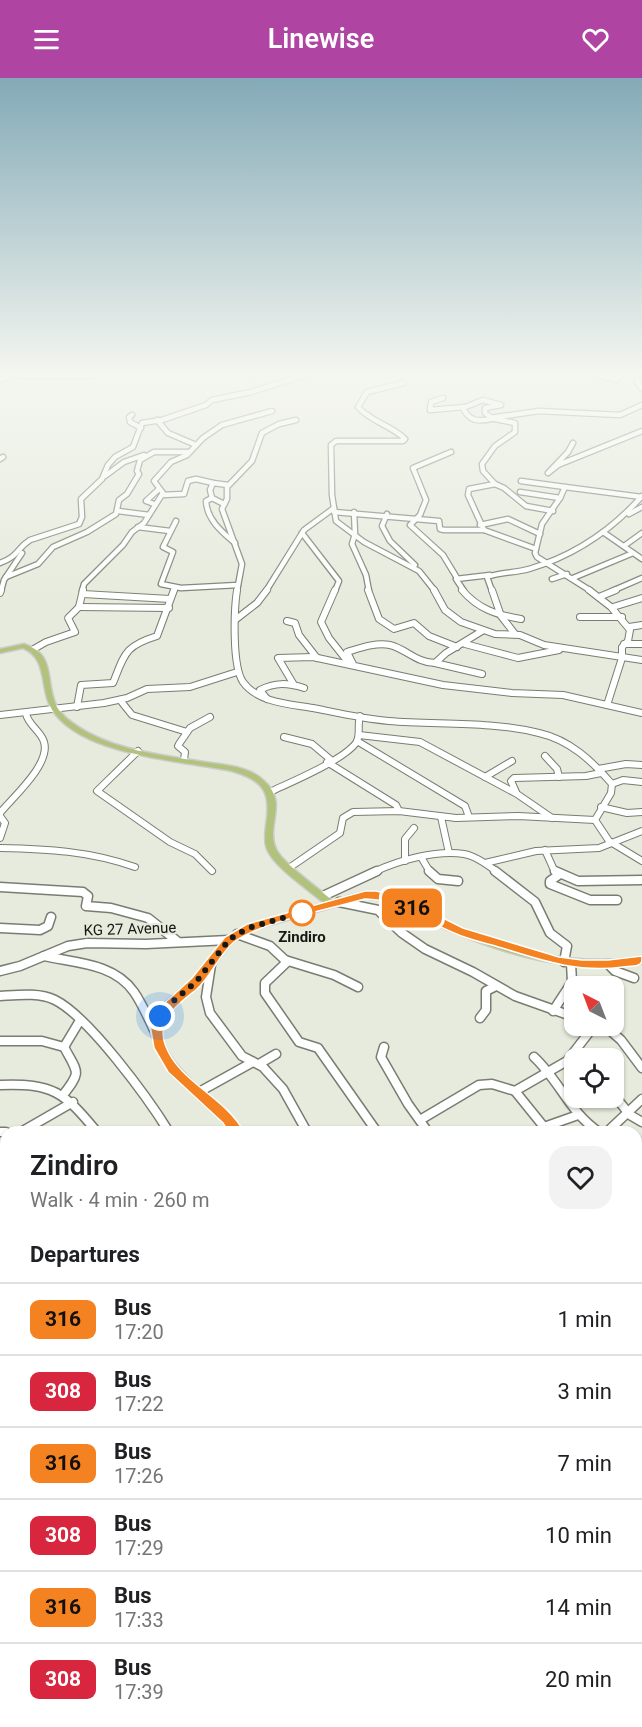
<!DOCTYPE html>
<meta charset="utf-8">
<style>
body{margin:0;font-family:Roboto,sans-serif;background:#f2f2f2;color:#202124;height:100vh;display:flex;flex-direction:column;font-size:22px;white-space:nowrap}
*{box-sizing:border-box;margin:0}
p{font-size:20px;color:#757577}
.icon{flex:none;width:33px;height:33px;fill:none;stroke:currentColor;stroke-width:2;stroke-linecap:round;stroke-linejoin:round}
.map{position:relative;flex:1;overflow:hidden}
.sheet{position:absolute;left:0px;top:1048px;width:642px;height:602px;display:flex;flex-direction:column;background:#fff;border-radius:18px 18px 0 0;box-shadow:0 2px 4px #0004}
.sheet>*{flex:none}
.badge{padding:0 12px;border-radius:9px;font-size:21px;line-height:39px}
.needle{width:39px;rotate:318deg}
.tools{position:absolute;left:564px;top:898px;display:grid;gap:12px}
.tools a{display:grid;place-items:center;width:60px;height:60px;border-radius:12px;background:#fff;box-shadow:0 2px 4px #0004;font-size:30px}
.you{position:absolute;width:30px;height:30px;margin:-15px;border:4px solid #fff;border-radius:50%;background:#1a73e8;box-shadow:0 0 0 9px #1a73e833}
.map>.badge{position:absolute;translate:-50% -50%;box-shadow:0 0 0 3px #fff}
h2{padding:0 30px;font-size:22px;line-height:54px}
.round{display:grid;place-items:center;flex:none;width:63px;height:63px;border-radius:18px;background:#f2f2f2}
.headline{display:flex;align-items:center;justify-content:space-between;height:102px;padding:0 30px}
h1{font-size:28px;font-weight:600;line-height:45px}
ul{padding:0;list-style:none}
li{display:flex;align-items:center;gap:18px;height:72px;padding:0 30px;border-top:2px solid #e0e0e0}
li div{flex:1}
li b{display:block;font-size:22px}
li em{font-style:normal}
li .badge{min-width:66px;font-weight:700;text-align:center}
header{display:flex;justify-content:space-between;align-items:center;height:78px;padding:0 30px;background:#b044a3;color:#fff;font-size:27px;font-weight:600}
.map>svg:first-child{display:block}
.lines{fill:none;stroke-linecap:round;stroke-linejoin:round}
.minor-far3-casing{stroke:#797d71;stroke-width:7}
.minor-far2-casing{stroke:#797d71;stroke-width:8}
.minor-far1-casing{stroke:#797d71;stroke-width:11}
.minor-casing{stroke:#797d71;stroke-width:14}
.major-casing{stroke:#cccccb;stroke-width:3}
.minor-far3{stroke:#fff;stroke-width:4.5}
.minor-far2{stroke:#fff;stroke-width:6}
.minor-far1{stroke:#fff;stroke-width:8}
.minor{stroke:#fff;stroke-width:11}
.major{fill:#b0c27c;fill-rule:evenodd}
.line{fill:#f58220;stroke:#fff;stroke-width:1.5}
.walk{stroke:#161813;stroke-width:6;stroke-dasharray:0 10.8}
.stop-dot{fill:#fff;stroke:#f58220;stroke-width:3}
.labels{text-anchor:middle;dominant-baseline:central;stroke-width:4.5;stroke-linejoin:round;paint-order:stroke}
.street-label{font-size:15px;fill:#161813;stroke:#e6ebdd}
.stop-label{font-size:15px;font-weight:bold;fill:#161813;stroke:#e6ebdd}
</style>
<header><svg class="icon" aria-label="menu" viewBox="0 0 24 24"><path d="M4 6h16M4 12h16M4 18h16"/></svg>Linewise<svg class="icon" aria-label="heart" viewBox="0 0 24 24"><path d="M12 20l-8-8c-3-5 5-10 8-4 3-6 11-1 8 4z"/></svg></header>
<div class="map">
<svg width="642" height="1649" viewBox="0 0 642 1649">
<rect width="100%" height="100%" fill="#e6ebdd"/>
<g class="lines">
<defs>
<g id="minor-far3">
<polyline points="19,298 92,298"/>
<polyline points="600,298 617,302 620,298"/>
<polyline points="637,298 637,304 642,311"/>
<polyline points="0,302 12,298"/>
<path d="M403,305l-36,9 -9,15c13,15 33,18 47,32l-2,2h-67l-5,4 1,50 4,26 28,21 55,29 16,20"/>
<polyline points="443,320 431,324 430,332 464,329"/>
<polyline points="132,337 129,339 130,344 141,350"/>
<path d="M491,341c-13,3 -22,2 -28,-11l20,-8 18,5 -16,3v5l7,5"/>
<polyline points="157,342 168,355 196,367"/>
<polyline points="573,365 568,374 548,395 558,387 642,353"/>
<polyline points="451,374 413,390 426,422 420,437 410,447 443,477 457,500"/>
<polyline points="0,381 3,379"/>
<polyline points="105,398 124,384 144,377"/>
<polyline points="521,403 565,409"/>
<polyline points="495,406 504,410 526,428 553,433"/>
<polyline points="520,414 560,420 542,446 535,475 537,479 591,513"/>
<polyline points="162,417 184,416 188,403 196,401 213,405"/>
<path d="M212,420l-6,3c1,19 16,31 29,42"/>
<polyline points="560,420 565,409 642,419"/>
<polyline points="154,426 146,423 159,411"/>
<polyline points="224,426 212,420 210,412 213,405 228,407"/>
<polyline points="118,433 149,437"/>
<polyline points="334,434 439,443 440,451 444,452 484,452"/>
<polyline points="354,434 355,456 352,466 366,497 369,513"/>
<polyline points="387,436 382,448 390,463 415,487"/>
<polyline points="629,436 642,429"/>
<polyline points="176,443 163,469 173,474 161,506 181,510 238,507"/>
<polyline points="480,447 508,441 540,456"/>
<polyline points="138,449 170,453"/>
<polyline points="603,454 642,481"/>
<polyline points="302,455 339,503 335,513"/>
<polyline points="624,468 642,455"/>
<polyline points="536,471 484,452 468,417 469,411 495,406 483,393 482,386 495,368 515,354 515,345 490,340 539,333 620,337 642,327"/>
<path d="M0,485c19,-7 16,-14 30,-23l49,-16 3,-7 -1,-18 21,-20 6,-14 7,-8 18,-10 9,-24 20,-3 44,-15 6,-5 39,-8 51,-16"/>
<polyline points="6,499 38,486 53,469 87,454 116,436 119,422 127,416 139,396 137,393 140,382 154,374 189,374"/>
<polyline points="573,500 633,475"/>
<polyline points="552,501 567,496"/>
<polyline points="1,513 4,502 22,475"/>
<polyline points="82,513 84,506 123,467 132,454 144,445 163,415 154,403 171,384 187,377 203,360 222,347 272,333"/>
<polyline points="174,513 175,510"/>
<polyline points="237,513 242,486 222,431 227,421 227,409 252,383 262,355 279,346 296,342"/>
<polyline points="266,513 304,452 334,430"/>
<polyline points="464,513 456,501 490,497"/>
<path d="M492,513l-5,-14c13,-5 28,-4 42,-8 44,-13 82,-38 113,-73"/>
<polyline points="612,513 642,500"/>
</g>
<g id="minor-far2">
<path d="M237,512c-3,20 -5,76 6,92 15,21 47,22 70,26 25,5 51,11 76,13 49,4 102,0 150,12 31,7 53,28 73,51l-1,9 -16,27 14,21 33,20"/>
<polyline points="335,512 321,544 329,560 348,584"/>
<polyline points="368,512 379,541 394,551 414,545 429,558 457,569"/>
<polyline points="434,512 445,532 461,544 495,556 520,557 544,567 642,582"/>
<path d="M462,512c16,19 35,25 59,29"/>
<polyline points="492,512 501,538 515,556"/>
<polyline points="589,512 611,529 630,552 628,563 622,569 622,580 607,627"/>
<polyline points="0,515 1,512"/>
<polyline points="83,516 170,521"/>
<polyline points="599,519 616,512"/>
<polyline points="79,529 169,530"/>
<polyline points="613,529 642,520"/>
<polyline points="580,539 622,539"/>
<polyline points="235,542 257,525 267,512"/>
<polyline points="287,543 295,545 299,557 317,580"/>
<polyline points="629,549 642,547"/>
<polyline points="465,566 518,580 559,572"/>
<polyline points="624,566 642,566"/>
<polyline points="32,572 46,564 75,554 68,540 79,529 83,512"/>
<polyline points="435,585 482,596"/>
<path d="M353,586l-6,-12c13,-4 29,-10 43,-7 16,4 27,18 45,18l11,-10 36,-22"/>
<polyline points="294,607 278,580 313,579 443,607 512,615 563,617 642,635"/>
<path d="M267,621l-7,-9c15,-8 28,-7 44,-2"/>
<polyline points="120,622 132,637 187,654"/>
<path d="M77,629l4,-22 32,-2c12,-30 12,-37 44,-47l17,-46"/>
<polyline points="0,637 104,625 127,620 147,611 190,609 237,594"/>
<polyline points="359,657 420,664 517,716 552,740"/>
<polyline points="284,659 312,666 331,682"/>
<polyline points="357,663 465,728 469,739"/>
<polyline points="138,673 97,713 170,764 195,776 212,793"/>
<polyline points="545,678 557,691 559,699"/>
<polyline points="184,682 185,674 178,668 179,666 190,650 210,639"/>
<polyline points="327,684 396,727 399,733"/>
<polyline points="598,691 626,686 642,687"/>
<polyline points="485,699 512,683"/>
<polyline points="612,706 623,702 642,704"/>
<path d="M270,714c21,-10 72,-31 86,-49 5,-7 1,-18 4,-27"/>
<polyline points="516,714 511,703 514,700 586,698 601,695"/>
<polyline points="601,729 627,735 642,734"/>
<path d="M0,735c13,-16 51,-49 44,-71 -3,-11 -15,-16 -18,-28"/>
<polyline points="0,738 5,745 0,760"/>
<polyline points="441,739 449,775"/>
<path d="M0,770c48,1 89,3 135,19"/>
<polyline points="545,772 554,792 559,794"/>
<polyline points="421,779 430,794"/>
<polyline points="405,783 405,761 414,750"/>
<polyline points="485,785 536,773 599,770 642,753"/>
<polyline points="289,790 340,755 343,740 353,734 399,733 456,740 518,738 595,742"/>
<path d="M374,794c25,-12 62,-22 90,-18 12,2 24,11 33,18"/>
</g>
<g id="minor-far1">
<polyline points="429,793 438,801 458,803"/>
<polyline points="495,793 535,824 550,855 567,868 564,884"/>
<polyline points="555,793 578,803 642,802"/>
<polyline points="560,796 550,803 550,806 590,822 617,822"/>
<polyline points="0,809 83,814 88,818 86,828 111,830 148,840 177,863"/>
<polyline points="323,818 377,793"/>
<polyline points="339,824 378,832 402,855 425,871 473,894 515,918 574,939"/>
<polyline points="0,850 40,852 48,848 51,839"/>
<polyline points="237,856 270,868 285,882 286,885 265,905 265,915 299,964 318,970 377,1054"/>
<path d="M44,878c31,7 70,7 90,36 9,13 15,28 22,42"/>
<polyline points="285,882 334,897 358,909"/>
<polyline points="608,886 615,893 634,900"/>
<polyline points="211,887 206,919 210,935 242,978 263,989 283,1011 307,1054"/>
<polyline points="0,893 20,888 68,868 87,865 146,866 229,862"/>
<path d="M0,918c17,-1 39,-4 55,4 34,17 93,98 114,132"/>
<polyline points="553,933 572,904 571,885"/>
<polyline points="480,940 486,932 486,913 496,908"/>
<polyline points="605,948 621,962 642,990"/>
<path d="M0,963h42l22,6c14,26 18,24 -1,48"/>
<polyline points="64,969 79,944"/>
<polyline points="384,969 381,979 408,1026 428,1054"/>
<path d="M534,979c25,23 36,56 65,75"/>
<polyline points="259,986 276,976"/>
<path d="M0,1007c53,-2 64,7 97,47"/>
<polyline points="199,1014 253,984"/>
<polyline points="614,1017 630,1037 642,1044"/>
<polyline points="578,1037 544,1049 515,1013 567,983 594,948"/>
<polyline points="420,1042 479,1007 492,1006 515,1013"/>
<polyline points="0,1054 6,1054"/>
<polyline points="21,1054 73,1024"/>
<polyline points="607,1054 642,1021"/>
<polyline points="636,1082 642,1085"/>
</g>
<g id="minor">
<polyline points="0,1179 6,1195"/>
<polyline points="0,1207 6,1203"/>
<polyline points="636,1316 642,1330"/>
<polyline points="0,1413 6,1433"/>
<polyline points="636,1486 642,1501"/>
<polyline points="636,1582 642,1579"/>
<polyline points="65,1644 66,1649"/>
<polyline points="166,1644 167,1649"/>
<polyline points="355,1644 355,1649"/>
<polyline points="496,1644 504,1649"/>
<polyline points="524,1644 526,1649"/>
<polyline points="608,1644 610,1649"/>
<polyline points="186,1649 187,1644"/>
</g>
<g id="major">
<path d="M24,566c30,10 22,32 30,56 3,10 11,18 20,24 36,26 87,31 130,38 20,3 45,4 60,19 25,22 1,44 12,68 5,13 45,41 57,52 10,-3 21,-7 31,-9 26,-3 59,18 82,29 16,8 34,15 51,21 49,16 94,22 145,15v6c-72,11 -130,-6 -196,-34 -27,-12 -51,-29 -81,-31l-110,31c-8,4 -17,8 -23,14 -13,13 -21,31 -35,43 -9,9 -23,16 -30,27 -28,43 58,87 75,119h-11l-8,-10 -54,-50 -10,-17 -8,-21 4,-18 7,-11 31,-26 33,-41 8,-6 15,-7 75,-22c-14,-12 -51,-37 -57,-54 -3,-7 -2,-15 -1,-23 5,-32 0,-45 -34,-55 -49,-10 -143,-15 -176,-56 -19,-22 -5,-55 -33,-67l-23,5v-4z"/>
<rect x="265" y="1644" width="16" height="5"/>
</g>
</defs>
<!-- minor-far3 casing -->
<use href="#minor-far3" class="minor-far3-casing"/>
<!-- minor-far2 casing -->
<use href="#minor-far2" class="minor-far2-casing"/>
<!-- minor-far1 casing -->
<use href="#minor-far1" class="minor-far1-casing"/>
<!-- minor casing -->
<use href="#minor" class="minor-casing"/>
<!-- major casing -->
<use href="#major" class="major-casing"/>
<!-- minor-far3 -->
<use href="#minor-far3" class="minor-far3"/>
<!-- minor-far2 -->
<use href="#minor-far2" class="minor-far2"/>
<!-- minor-far1 -->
<use href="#minor-far1" class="minor-far1"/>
<!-- minor -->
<use href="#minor" class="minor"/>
<!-- major -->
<use href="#major" class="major"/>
</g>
<!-- sky -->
<linearGradient id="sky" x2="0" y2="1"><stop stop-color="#83aab7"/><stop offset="0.56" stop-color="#f4f6f0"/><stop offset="1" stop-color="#f4f6f0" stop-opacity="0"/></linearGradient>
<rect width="642" height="529" fill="url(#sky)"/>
<!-- line -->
<path class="line" d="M365,813h11l27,7 60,30 96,29 23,3h26l34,-4v4c0,7 -11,6 -19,7 -44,6 -80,-6 -121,-19 -16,-5 -33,-8 -48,-15 -30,-12 -56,-34 -89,-34 -35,10 -104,23 -131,43 -15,13 -23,34 -37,47 -17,14 -41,29 -32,55 13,38 61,53 79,88l-2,5h-10l-9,-14 -55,-51 -14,-24 -4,-23 9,-17 33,-30 33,-41 22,-13z"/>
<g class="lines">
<!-- walk -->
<polyline class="walk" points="160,938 165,930 196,904 229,862 237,856 252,849 304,834 302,835"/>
</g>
<!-- markers -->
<circle class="stop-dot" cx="302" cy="835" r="12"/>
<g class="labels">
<!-- street labels -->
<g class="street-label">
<text transform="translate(130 851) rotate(-2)">KG 27 Avenue</text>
</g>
<!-- stop labels -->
<g class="stop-label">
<text x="302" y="859">Zindiro</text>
</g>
</g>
</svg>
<div class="tools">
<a><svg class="needle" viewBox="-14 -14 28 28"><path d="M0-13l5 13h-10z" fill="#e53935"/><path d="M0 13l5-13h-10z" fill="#757577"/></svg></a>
<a><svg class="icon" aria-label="locate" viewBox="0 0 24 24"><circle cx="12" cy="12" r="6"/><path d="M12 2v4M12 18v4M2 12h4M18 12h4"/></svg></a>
</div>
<div class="you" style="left:160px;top:938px"></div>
<b class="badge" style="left:412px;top:830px;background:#f58220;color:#111">316</b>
<section class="sheet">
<div class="headline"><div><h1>Zindiro</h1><p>Walk · 4 min · 260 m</p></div><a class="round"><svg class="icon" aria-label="heart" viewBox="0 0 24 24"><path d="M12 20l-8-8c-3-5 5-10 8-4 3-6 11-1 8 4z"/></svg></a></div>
<h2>Departures</h2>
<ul>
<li><span class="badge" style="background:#f58220;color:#111">316</span><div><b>Bus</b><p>17:20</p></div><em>1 min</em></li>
<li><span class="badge" style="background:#d7263d;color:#fff">308</span><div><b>Bus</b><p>17:22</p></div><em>3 min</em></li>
<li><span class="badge" style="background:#f58220;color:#111">316</span><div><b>Bus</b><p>17:26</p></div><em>7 min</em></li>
<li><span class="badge" style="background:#d7263d;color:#fff">308</span><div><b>Bus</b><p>17:29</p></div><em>10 min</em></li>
<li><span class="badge" style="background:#f58220;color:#111">316</span><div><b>Bus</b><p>17:33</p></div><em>14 min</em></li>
<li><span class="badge" style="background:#d7263d;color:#fff">308</span><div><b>Bus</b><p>17:39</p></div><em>20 min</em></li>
</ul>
</section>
</div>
